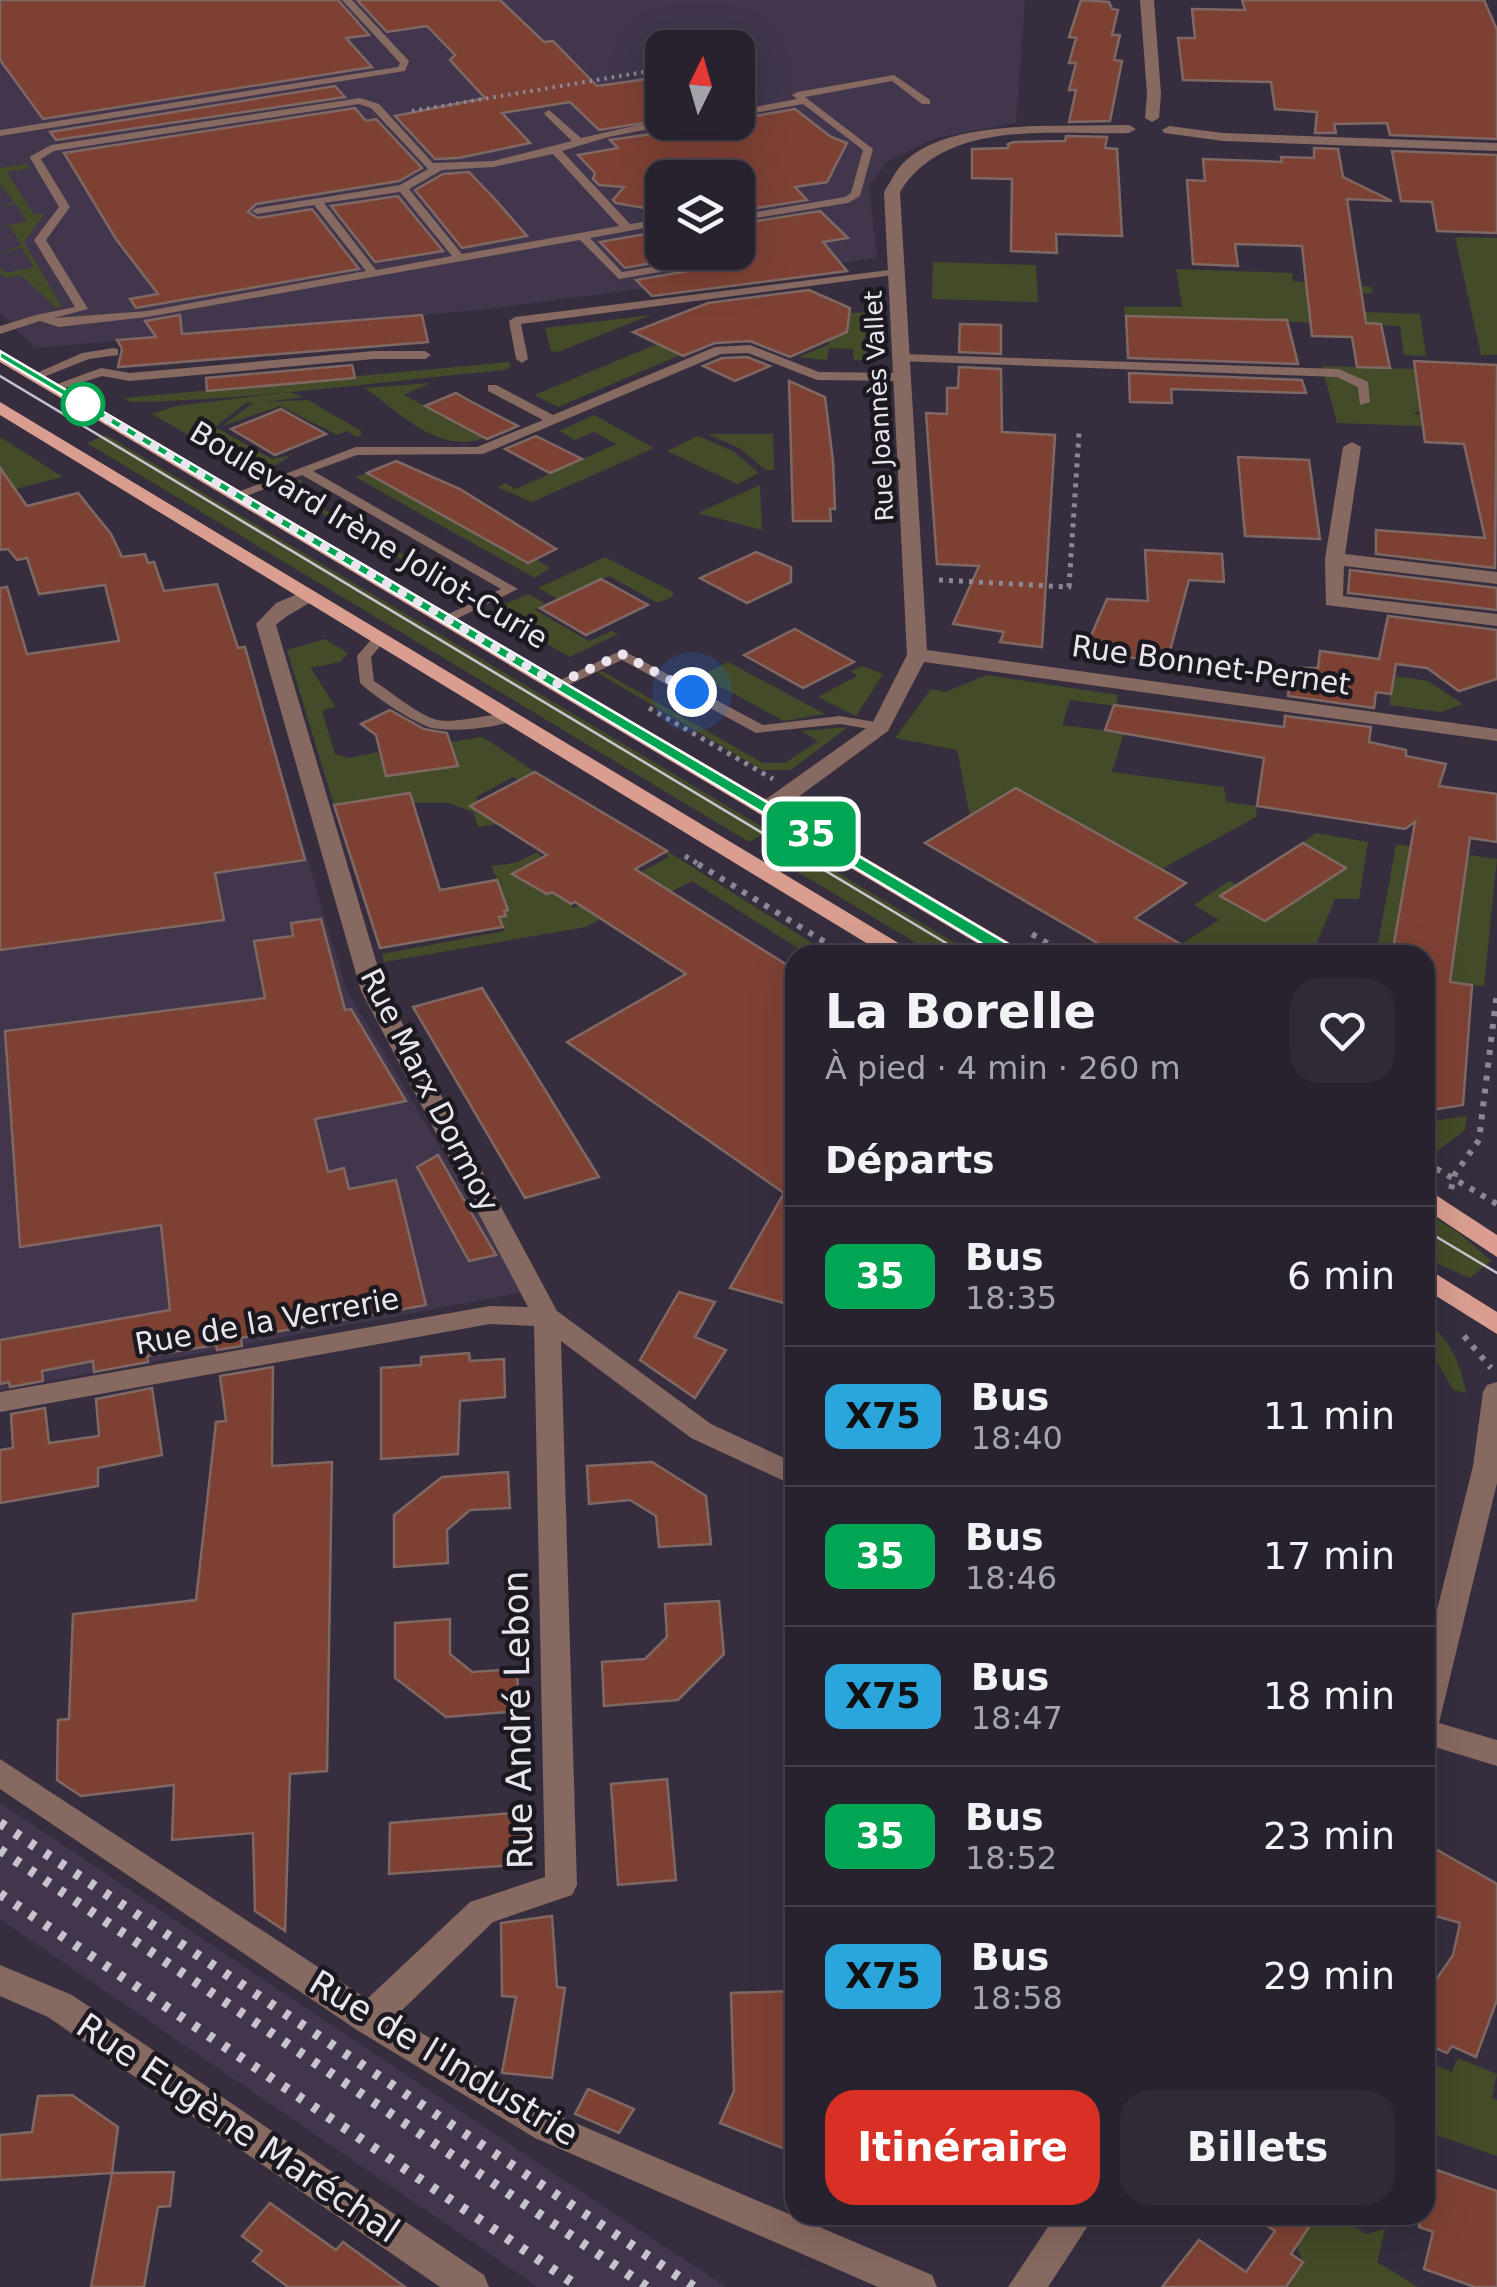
<!DOCTYPE html>
<html lang="fr">
<meta charset="utf-8">
<style>
body{margin:0;font-family:"DejaVu Sans",sans-serif;background:#302a36;color:#f1f3f6;height:100vh;display:flex;flex-direction:column;font-size:38px;white-space:nowrap}
*{box-sizing:border-box;margin:0}
p{font-size:32px;color:#a5a4aa}
.icon{flex:none;width:55px;height:55px;fill:none;stroke:currentColor;stroke-width:2;stroke-linecap:round;stroke-linejoin:round}
.map{position:relative;flex:1;overflow:hidden}
.side{position:absolute;left:785px;top:945px;width:650px;height:1280px;display:flex;flex-direction:column;background:#28222e;border-radius:30px;box-shadow:0 10px 40px #0002,0 0 0 2px #443f4a}
.side>*{flex:none}
.badge{padding:0 20px;border-radius:15px;font-size:35px;line-height:65px}
.needle{width:65px;rotate:5deg}
.controls{position:absolute;left:645px;top:30px;display:grid;gap:20px}
.controls a{display:grid;place-items:center;width:110px;height:110px;border-radius:20px;background:#28222e;box-shadow:0 10px 40px #0002,0 0 0 2px #443f4a;font-size:50px}
.you{position:absolute;width:50px;height:50px;margin:-25px;border:8px solid #fff;border-radius:50%;background:#1a73e8;box-shadow:0 0 0 15px #1a73e833}
.map>.badge{position:absolute;translate:-50% -50%;box-shadow:0 0 0 5px #fff}
h2{padding:0 40px;font-size:38px;line-height:90px}
.round{display:grid;place-items:center;flex:none;width:105px;height:105px;border-radius:30px;background:#302a36}
.summary{display:flex;align-items:center;justify-content:space-between;height:170px;padding:0 40px}
h1{font-size:48px;font-weight:800;line-height:75px}
.action{display:flex;gap:20px;margin-top:auto;padding:20px 40px}
.action a{flex:1;height:115px;border-radius:30px;background:#d93025;color:#fff;font-size:40px;font-weight:800;line-height:115px;text-align:center}
.action a+a{background:#302a36;color:#f1f3f6}
ul{padding:0;list-style:none}
li{display:flex;align-items:center;gap:30px;height:140px;padding:0 40px;border-top:2px solid #443f4a}
li div{flex:1}
li b{display:block;font-size:38px}
li em{font-style:normal}
li .badge{min-width:110px;font-weight:700;text-align:center}
.map>svg:first-child{display:block}
.built{fill:#41364b;fill-rule:evenodd}
.green{fill:#434b28}
.building{fill:#7d4134;stroke:#7f6863;stroke-width:2.5}
.lines{fill:none;stroke-linecap:round;stroke-linejoin:round}
.path-far2{stroke:#8d8794;stroke-width:4;stroke-dasharray:2.5 5;stroke-linecap:butt}
.path-far1{stroke:#8d8794;stroke-width:5;stroke-dasharray:4 6;stroke-linecap:butt}
.path{stroke:#8d8794;stroke-width:6;stroke-dasharray:5 8;stroke-linecap:butt}
.service{fill:#866961;fill-rule:evenodd}
.minor{fill:#866961;fill-rule:evenodd}
.primary{fill:#d99e8f;fill-rule:evenodd}
.tram{stroke:#c8c2cd;stroke-width:2.5}
.rail{stroke:#c8c2cd;stroke-width:10;stroke-dasharray:6 12;stroke-linecap:butt}
.line{fill:#00a651;stroke:#fff;stroke-width:2.5}
.walk{stroke:#e9e4ee;stroke-width:10;stroke-dasharray:0 18}
.stop-dot{fill:#fff;stroke:#00a651;stroke-width:5}
.labels{text-anchor:middle;dominant-baseline:central;stroke-width:9;stroke-linejoin:round;paint-order:stroke}
.far-street-label{font-size:25px;fill:#e9e4ee;stroke:#1c1820}
.street-label{font-size:30px;fill:#e9e4ee;stroke:#1c1820}
.near-street-label{font-size:35px;fill:#e9e4ee;stroke:#1c1820}
</style>
<div class="map">
<svg width="1497" height="2287" viewBox="0 0 1497 2287">
<rect width="100%" height="100%" fill="#362e3e"/>
<!-- built -->
<g class="built">
<path d="M0,0h1025l-9,123 -80,15 -48,23 -19,25 8,72 -397,52 -445,38 -35,-35zM662,48h76v74h-76zM662,178h76v74h-76z"/>
<polygon points="245,647 346,989 525,1292 0,1390 0,680"/>
<polygon points="0,1803 526,2155 726,2287 538,2287 0,1919"/>
</g>
<!-- green -->
<g class="green">
<polygon points="26,164 29,168 7,172 34,215 45,213 24,242 62,307 56,308 21,275 6,278 0,273 0,267 5,273 34,267 22,248 0,252 22,245 10,227 0,227 27,221 16,204 0,207 14,202 0,184 0,168"/>
<polygon points="1455,237 1497,238 1497,355 1481,355"/>
<polygon points="933,262 1036,265 1038,302 932,299"/>
<polygon points="1176,269 1292,273 1293,281 1371,287 1372,293 1361,293 1362,312 1420,314 1426,356 1404,355 1400,326 1125,316 1124,307 1182,307"/>
<polygon points="878,312 880,361 854,360 853,349 829,348 827,360 798,357 830,344 826,341 849,331 829,321 849,313"/>
<polygon points="651,315 558,352 551,351 545,328"/>
<polygon points="725,316 733,327 678,356 558,407 534,395"/>
<path d="M509,362l2,4 -5,4c-123,11 -251,30 -376,32l-6,-4z"/>
<polygon points="1322,366 1415,369 1421,409 1414,414 1497,419 1497,429 1337,423"/>
<path d="M430,383l-26,12 81,43c-46,17 -85,-25 -120,-50z"/>
<polygon points="289,392 304,397 263,402 308,400 361,431 361,435 357,437 347,431 337,435 280,406 222,426 253,403 246,403 215,427 272,459 292,455 258,476 152,414 176,406"/>
<polygon points="594,415 654,448 532,502 497,487 505,483 516,489 616,444 594,432 575,440 559,431"/>
<polygon points="707,434 773,434 774,470 766,470 739,448"/>
<polygon points="106,435 769,831 749,842 87,443"/>
<polygon points="698,436 733,451 759,473 737,484 667,451"/>
<polygon points="0,437 63,477 0,493"/>
<polygon points="367,473 528,563 535,559 550,568 535,578 355,477"/>
<polygon points="299,479 303,482 289,489 477,597 471,600 277,487"/>
<polygon points="760,485 762,530 698,513"/>
<polygon points="605,557 673,592 673,596 658,603 609,576 558,599 538,588"/>
<polygon points="528,594 545,603 535,610 589,641 612,631 618,634 570,657 490,611"/>
<polygon points="325,639 348,653 340,662 311,668 335,707 322,711 335,754 349,758 378,752 387,776 457,766 450,742 483,737 535,772 519,780 513,777 476,797 482,814 498,824 478,827 473,812 448,803 413,803 410,793 334,805 287,650"/>
<polygon points="728,662 825,714 784,721 701,676"/>
<polygon points="862,666 883,674 856,716 818,697 857,676 851,671"/>
<polygon points="602,671 763,763 785,763 818,741 801,731 848,727 791,770 762,770 598,673"/>
<polygon points="987,675 1118,695 1116,706 1070,700 1062,725 1124,733 1112,772 1224,787 1226,802 1257,806 1256,817 1162,869 1016,788 970,816 957,750 895,738 931,689 945,692"/>
<polygon points="1394,676 1428,681 1463,704 1441,712 1389,705"/>
<polygon points="1316,833 1368,842 1359,899 1335,899 1312,955 1199,955 1181,944 1219,920 1194,905 1229,881 1237,885 1221,896 1266,921 1345,868 1303,843"/>
<polygon points="783,840 975,955 936,955 763,851"/>
<polygon points="1396,844 1497,859 1484,986 1450,982 1466,864 1409,856 1392,955 1376,955"/>
<polygon points="667,851 831,955 809,955 692,881 670,892 659,887 586,927 384,962 382,954 504,931 499,917 508,909 500,889 489,890 485,882 497,879 491,866 515,863 538,852 541,858 522,869 543,892 552,892 574,908 669,857 665,852"/>
<polygon points="1467,1116 1465,1130 1429,1157 1425,1155 1425,1122"/>
<polygon points="1432,1216 1459,1233 1491,1261 1470,1278 1425,1258 1425,1221"/>
<path d="M1425,1319c25,21 35,42 41,74l-13,-3 -28,-50z"/>
<polygon points="1458,2058 1497,2074 1492,2098 1497,2100 1497,2156 1425,2131 1425,2061 1452,2072"/>
<polygon points="1317,2215 1336,2215 1366,2234 1385,2229 1377,2262 1418,2287 1286,2287 1303,2262 1296,2245"/>
</g>
<!-- building -->
<g class="building">
<polygon points="0,0 338,0 369,35 346,38 372,67 43,119 0,60"/>
<polygon points="357,0 500,0 544,42 553,41 597,86 662,77 662,120 599,130 570,102 502,113 530,143 459,158 435,159 395,116 485,98 450,60 455,55 427,26 387,32"/>
<polygon points="1081,0 1109,2 1112,9 1118,10 1112,35 1120,35 1114,60 1122,61 1110,121 1069,122 1076,90 1069,90 1076,63 1069,63 1076,38 1069,37"/>
<polygon points="1242,0 1484,0 1497,30 1497,139 1390,135 1387,123 1334,124 1336,133 1315,133 1317,112 1275,109 1271,82 1183,80 1178,38 1195,38 1192,9 1245,10"/>
<polygon points="335,86 345,97 56,140 50,132"/>
<polygon points="355,108 366,121 376,119 422,168 399,181 256,204 248,212 258,218 312,209 359,269 136,308 130,299 158,294 116,239 64,153"/>
<polygon points="795,109 831,137 847,143 827,182 795,187 807,200 738,211 738,178 662,178 662,211 616,203 613,200 624,187 599,185 593,179 595,173 578,155 618,148 610,140 738,122 738,119"/>
<polygon points="1066,136 1107,137 1105,148 1117,149 1122,236 1056,234 1057,253 1011,251 1012,179 972,178 972,149 1008,148 1008,144 1014,142 1065,141"/>
<polygon points="1314,148 1338,149 1343,177 1392,201 1347,199 1366,323 1381,324 1390,368 1357,367 1352,337 1312,336 1302,246 1235,244 1238,266 1193,264 1187,180 1205,181 1203,159 1282,162 1281,157 1314,158"/>
<polygon points="1392,151 1497,155 1497,233 1437,231 1432,202 1401,201"/>
<polygon points="469,172 493,197 527,236 462,248 415,190 443,174"/>
<polygon points="398,196 443,251 375,262 331,206"/>
<polygon points="820,211 848,238 823,242 847,271 652,296 636,280 744,261 752,254 738,243 738,224"/>
<polygon points="662,231 662,252 713,252 625,268 600,242"/>
<polygon points="809,290 850,308 847,332 790,357 750,341 715,343 683,356 633,332 708,303"/>
<polygon points="180,315 182,334 422,315 428,342 118,367 122,349 117,340 156,337 145,321"/>
<polygon points="1126,316 1287,320 1298,364 1128,358"/>
<polygon points="960,324 1001,325 1001,354 959,352"/>
<polygon points="747,357 770,366 735,381 703,366 722,358"/>
<polygon points="1414,361 1497,365 1495,568 1376,554 1376,530 1485,538 1464,444 1425,442"/>
<polygon points="352,365 355,378 207,391 206,378"/>
<polygon points="959,367 1001,369 1002,432 1055,435 1042,647 1000,642 1004,632 953,624 979,566 937,564 926,413 947,414 947,388 958,388"/>
<polygon points="1129,373 1302,380 1306,393 1171,389 1172,403 1130,402"/>
<polygon points="789,381 825,397 833,461 835,509 830,509 831,521 793,521"/>
<polygon points="456,393 470,401 518,426 487,439 425,406"/>
<polygon points="281,409 326,434 275,455 231,429"/>
<polygon points="536,436 582,459 550,473 505,449"/>
<polygon points="1238,457 1309,460 1320,539 1245,536"/>
<polygon points="396,461 460,489 556,549 528,563 367,473"/>
<polygon points="0,468 27,506 78,493 111,534 122,557 145,554 148,563 154,562 164,591 217,584 238,648 245,647 305,860 215,873 224,920 0,950 0,588 7,587 27,654 119,641 105,585 39,594 27,558 17,560 8,549 0,550"/>
<polygon points="1145,550 1222,554 1224,582 1189,580 1167,662 1084,652 1107,599 1148,601"/>
<polygon points="756,552 791,567 791,582 747,603 700,578"/>
<polygon points="1350,570 1497,588 1497,610 1348,593"/>
<polygon points="601,579 648,605 586,635 540,608"/>
<polygon points="1388,616 1497,630 1497,679 1459,691 1427,668 1396,664 1391,694 1376,692 1374,708 1288,696 1292,668 1318,668 1320,651 1379,659"/>
<polygon points="795,629 854,662 803,688 744,655"/>
<polygon points="1114,705 1284,727 1285,716 1371,727 1369,742 1406,750 1406,756 1446,764 1439,786 1497,794 1497,842 1470,838 1450,982 1472,985 1463,1105 1425,1111 1425,955 1392,955 1415,822 1405,829 1257,806 1264,758 1105,730"/>
<polygon points="390,710 424,729 447,733 458,766 386,776 376,735 361,724"/>
<polygon points="535,772 667,851 635,869 795,970 795,1306 730,1288 784,1193 567,1042 686,974 575,902 571,904 552,892 547,894 512,874 547,855 470,806"/>
<polygon points="1016,788 1186,883 1135,918 1200,955 1118,955 925,843"/>
<polygon points="410,793 440,890 497,880 508,910 504,911 506,916 499,917 503,927 380,948 334,805"/>
<polygon points="1303,843 1346,868 1265,921 1220,896"/>
<polygon points="321,919 345,1010 351,1009 406,1101 315,1119 328,1172 344,1168 349,1189 396,1180 426,1305 241,1338 242,1346 217,1350 216,1345 147,1356 148,1362 94,1372 93,1361 42,1371 43,1381 10,1387 9,1382 0,1384 0,1340 170,1310 161,1225 20,1247 5,1031 265,998 254,941 293,936 291,923"/>
<polygon points="482,988 516,1043 599,1177 525,1198 413,1007"/>
<polygon points="438,1155 483,1233 496,1255 469,1261 417,1167"/>
<polygon points="679,1292 715,1302 695,1337 726,1350 695,1398 640,1360"/>
<polygon points="469,1353 470,1361 504,1359 505,1397 460,1401 458,1454 381,1459 381,1368 421,1365 421,1357"/>
<polygon points="273,1367 272,1466 332,1462 327,1771 290,1774 285,1931 255,1911 253,1833 172,1840 174,1785 81,1796 57,1780 58,1720 69,1719 73,1614 196,1600 216,1422 226,1421 220,1376"/>
<polygon points="152,1388 162,1455 98,1468 98,1486 0,1503 0,1450 13,1448 11,1414 45,1408 49,1443 99,1436 96,1399"/>
<polygon points="652,1462 706,1496 711,1544 659,1547 656,1516 630,1500 589,1504 587,1466"/>
<polygon points="508,1472 510,1508 470,1510 447,1530 448,1563 394,1567 394,1515 442,1477"/>
<polygon points="719,1601 724,1654 678,1700 604,1706 602,1662 645,1659 667,1637 665,1604"/>
<polygon points="450,1619 450,1654 472,1672 517,1669 519,1711 446,1717 395,1678 395,1623"/>
<polygon points="667,1779 676,1880 618,1885 611,1784"/>
<polygon points="524,1812 526,1864 389,1874 390,1823"/>
<polygon points="1425,1843 1497,1884 1497,2000 1476,2057 1452,2046 1447,2053 1425,2044 1425,1996 1453,1955 1460,1923 1425,1913"/>
<polygon points="552,1916 557,1987 565,1988 552,2078 502,2073 516,1997 502,1996 501,1923"/>
<polygon points="795,1991 795,2153 720,2123 734,2091 731,1993"/>
<polygon points="588,2089 634,2109 619,2133 575,2114"/>
<polygon points="72,2095 118,2127 112,2173 174,2172 170,2206 158,2207 144,2287 91,2287 112,2173 0,2180 0,2135 32,2132 38,2096"/>
<polygon points="1434,2169 1497,2191 1497,2287 1475,2287 1424,2269 1433,2232 1419,2227"/>
<polygon points="270,2203 336,2250 343,2242 405,2287 288,2287 253,2261 262,2251 242,2236"/>
<polygon points="1251,2215 1317,2215 1291,2254 1303,2262 1286,2287 1162,2287 1199,2240 1246,2272 1275,2231"/>
</g>
<g class="lines">
<!-- path-far2 -->
<polyline class="path-far2" points="412,111 662,69"/>
<!-- path-far1 -->
<g class="path-far1">
<polyline points="939,580 1069,587 1079,433"/>
<polyline points="649,708 773,779"/>
<polyline points="685,856 702,866"/>
</g>
<!-- path -->
<g class="path">
<polyline points="698,864 846,955"/>
<polyline points="1032,934 1067,955"/>
<polyline points="1425,1162 1497,1204"/>
<polyline points="1451,1189 1455,1174 1479,1140 1497,992"/>
<polyline points="1464,1336 1491,1368"/>
</g>
<!-- service -->
<g class="service">
<polygon points="342,0 352,0 409,61 405,71 0,136 0,130 398,67 400,63"/>
<polygon points="894,75 930,100 930,104 922,104 892,81 805,97 873,149 860,196 848,203 738,221 738,215 845,197 851,193 863,150 803,104 738,116 738,110 797,99 792,95 797,92"/>
<path d="M360,98l19,6 54,59 60,-2 79,-20 -27,-26 -1,-2 5,-3 32,28 57,-13 47,-3 -77,15 -46,14 68,73 32,-5v6l-72,13 32,34 116,-20v-5l10,8 -6,3 -123,21 -39,-39 -433,77 -88,10 -19,-6 -40,13v-8l36,-11 39,-8 -41,-67 25,-33 -29,-49 1,-2 20,-11zM359,104l12,4 57,61 -28,16 -143,23 -5,3 5,3 57,-9 52,66 -219,40 -93,7 34,-9 -42,-69 24,-33 -29,-48 13,-8zM553,154l66,72 -157,28 -53,-65 33,-19 51,-3zM400,192l52,64 -76,14 -52,-67z"/>
<polygon points="897,269 901,270 901,274 521,324 528,359 522,363 516,359 509,321 515,317"/>
<polygon points="750,345 819,372 902,373 908,377 902,381 817,380 748,353 721,354 483,454 357,455 313,471 518,589 450,622 445,623 438,619 501,589 302,475 241,498 231,498 230,495 356,447 477,447 543,420 488,391 488,385 496,385 553,415 715,347"/>
<polygon points="114,348 118,349 118,355 89,359 36,380 30,376 82,353"/>
<polygon points="374,351 425,351 431,355 425,359 374,359 130,381 102,376 55,391 49,387 101,368 130,373"/>
<polygon points="902,354 1339,369 1368,382 1370,402 1360,405 1358,387 1337,377 898,361 898,355"/>
<path d="M380,634l7,4 -16,19 3,24c17,11 42,32 60,38 23,8 67,-12 84,-1 -15,10 -75,16 -92,8 -19,-8 -51,-29 -66,-43l-3,-27 18,-21z"/>
<polygon points="622,650 763,725 840,716 881,723 888,727 881,731 840,724 756,733 622,660 562,688 552,688 550,685"/>
</g>
<!-- minor -->
<g class="minor">
<polygon points="1140,0 1154,0 1161,94 1159,118 1152,122 1145,118 1147,94"/>
<path d="M1033,126l96,-1 7,4 -7,4c-75,2 -184,-15 -229,59l27,458 570,79v12l-573,-79 -36,69 -113,83h-16l-3,-5 3,-5 113,-80 35,-69 -23,-463c6,-9 11,-20 18,-28 32,-32 88,-35 131,-38z"/>
<polygon points="1169,126 1223,133 1497,143 1497,151 1223,141 1164,133 1162,130"/>
<polygon points="1352,442 1361,447 1345,554 1497,572 1497,584 1344,566 1343,596 1497,614 1497,626 1326,605 1325,559 1343,447"/>
<path d="M310,589l10,6c-13,12 -31,17 -44,30l109,366 172,320 154,113 84,39v23l-104,-48 -130,-97 16,544 -5,10 -79,27 -98,95 164,99 373,159 5,12h-59l-343,-149 -178,-108 -357,-241v-30l367,240 103,-97 75,-25 -11,-551 -44,-2 -490,88v-20l490,-86 38,1 -167,-316 -105,-367 20,-21z"/>
<polygon points="1497,1382 1497,1483 1439,1723 1497,1740 1497,1766 1425,1744 1425,1658 1473,1466 1483,1392 1487,1385"/>
<polygon points="0,1965 72,1995 484,2275 489,2287 440,2287 48,2017 0,1996"/>
<polygon points="1056,2215 1095,2215 1048,2287 1008,2287"/>
</g>
<!-- primary -->
<g class="primary">
<polygon points="0,350 1022,950 1026,955 997,955 0,362"/>
<polygon points="0,402 910,950 914,955 886,955 0,415"/>
<polygon points="1425,1188 1497,1235 1497,1257 1425,1209"/>
<polygon points="1425,1267 1497,1312 1497,1334 1425,1289"/>
</g>
<!-- tram -->
<g class="tram">
<polyline points="0,376 966,955"/>
<polyline points="1425,1230 1497,1273"/>
</g>
<!-- rail -->
<g class="rail">
<polyline points="0,1823 694,2287"/>
<polyline points="0,1850 647,2287"/>
<polyline points="0,1894 579,2287"/>
</g>
</g>
<!-- line -->
<polygon class="line" points="0,351 1020,951 1023,955 1014,960 1008,959 0,358"/>
<g class="lines">
<!-- walk -->
<polyline class="walk" points="83,404 72,398 557,684 622,654 692,692"/>
</g>
<!-- markers -->
<circle class="stop-dot" cx="83" cy="404" r="20"/>
<g class="labels">
<!-- far-street labels -->
<g class="far-street-label">
<text transform="translate(879 406) rotate(-93)">Rue Joannès Vallet</text>
</g>
<!-- street labels -->
<g class="street-label">
<text transform="translate(369 535) rotate(31)">Boulevard Irène Joliot-Curie</text>
<text transform="translate(1211 665) rotate(8)">Rue Bonnet-Pernet</text>
<text transform="translate(430 1090) rotate(63)">Rue Marx Dormoy</text>
<text transform="translate(267 1321) rotate(-10)">Rue de la Verrerie</text>
</g>
<!-- near-street labels -->
<g class="near-street-label">
<text transform="translate(518 1720) rotate(-91)">Rue André Lebon</text>
<text transform="translate(444 2058) rotate(31)">Rue de l'Industrie</text>
<text transform="translate(238 2128) rotate(34)">Rue Eugène Maréchal</text>
</g>
</g>
</svg>
<div class="controls">
<a><svg class="needle" viewBox="-14 -14 28 28"><path d="M0-13l5 13h-10z" fill="#e53935"/><path d="M0 13l5-13h-10z" fill="#a5a4aa"/></svg></a>
<a><svg class="icon" aria-label="layers" viewBox="0 0 24 24"><path d="M12 4l9 5-9 5-9-5zM3 14l9 5 9-5"/></svg></a>
</div>
<div class="you" style="left:692px;top:692px"></div>
<b class="badge" style="left:811px;top:834px;background:#00a651;color:#fff">35</b>
<section class="side">
<div class="summary"><div><h1>La Borelle</h1><p>À pied · 4 min · 260 m</p></div><a class="round"><svg class="icon" aria-label="heart" viewBox="0 0 24 24"><path d="M12 20l-8-8c-3-5 5-10 8-4 3-6 11-1 8 4z"/></svg></a></div>
<h2>Départs</h2>
<ul>
<li><span class="badge" style="background:#00a651;color:#fff">35</span><div><b>Bus</b><p>18:35</p></div><em>6 min</em></li>
<li><span class="badge" style="background:#2aa6dd;color:#111">X75</span><div><b>Bus</b><p>18:40</p></div><em>11 min</em></li>
<li><span class="badge" style="background:#00a651;color:#fff">35</span><div><b>Bus</b><p>18:46</p></div><em>17 min</em></li>
<li><span class="badge" style="background:#2aa6dd;color:#111">X75</span><div><b>Bus</b><p>18:47</p></div><em>18 min</em></li>
<li><span class="badge" style="background:#00a651;color:#fff">35</span><div><b>Bus</b><p>18:52</p></div><em>23 min</em></li>
<li><span class="badge" style="background:#2aa6dd;color:#111">X75</span><div><b>Bus</b><p>18:58</p></div><em>29 min</em></li>
</ul>
<div class="action"><a>Itinéraire</a><a>Billets</a></div>
</section>
</div>
